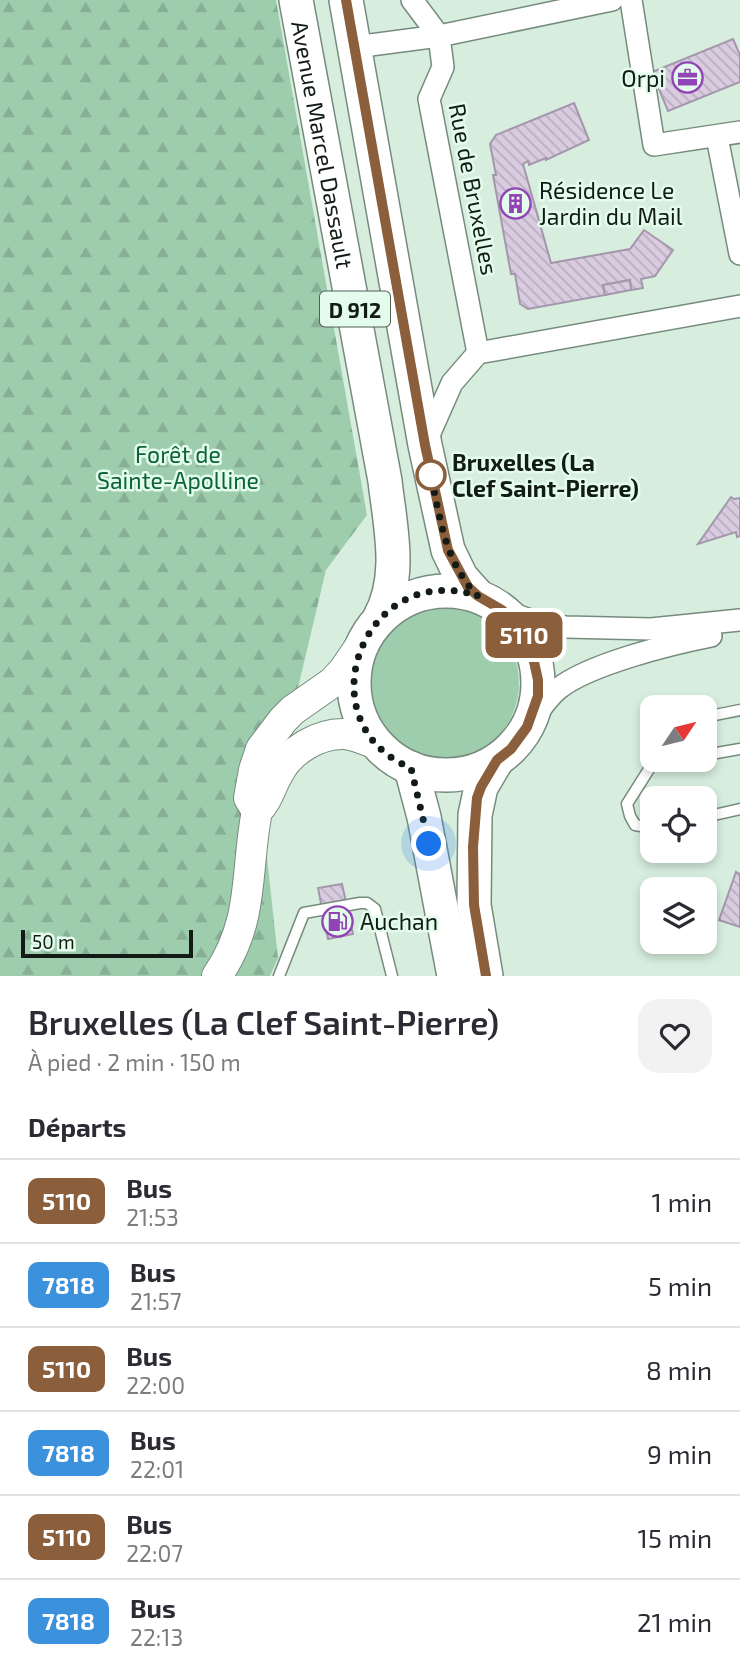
<!DOCTYPE html>
<html lang="fr">
<meta charset="utf-8">
<style>
body{margin:0;font-family:"Exo 2",sans-serif;background:#f2f2f3;color:#2b2b33;height:100vh;display:flex;flex-direction:column;font-size:26px;white-space:nowrap}
*{box-sizing:border-box;margin:0}
p{font-size:23px;color:#7c7c81}
.icon{flex:none;width:38px;height:38px;fill:none;stroke:currentColor;stroke-width:2;stroke-linecap:round;stroke-linejoin:round}
.map{position:relative;height:976px;overflow:hidden}
.panel{display:flex;flex-direction:column;background:#fff;flex:1}
.panel>*{flex:none}
.badge{padding:0 14px;border-radius:10px;font-size:24px;line-height:46px}
.needle{width:46px;rotate:55deg}
.buttons{position:absolute;left:640px;top:695px;display:grid;gap:14px}
.buttons a{display:grid;place-items:center;width:77px;height:77px;border-radius:14px;background:#fff;box-shadow:0 4px 10px #0003;font-size:35px}
.scale{position:absolute;left:21px;bottom:18px;width:172px;box-sizing:border-box;padding-left:7px;border:4px solid #121b15;border-top:0;font-size:19px;line-height:24px;white-space:nowrap;color:#121b15;-webkit-text-stroke:5px #e4fceb;paint-order:stroke}
.you{position:absolute;width:35px;height:35px;margin:-18px;border:5px solid #fff;border-radius:50%;background:#1a73e8;box-shadow:0 0 0 10px #1a73e833}
.map>.badge{position:absolute;translate:-50% -50%;box-shadow:0 0 0 4px #fff}
h2{padding:0 28px;font-size:26px;line-height:63px}
.round{display:grid;place-items:center;flex:none;width:74px;height:74px;border-radius:21px;background:#f2f2f3}
.overview{display:flex;align-items:center;justify-content:space-between;height:119px;padding:0 28px}
h1{font-size:33px;font-weight:600;line-height:52px}
ul{padding:0;list-style:none}
li{display:flex;align-items:center;gap:21px;height:84px;padding:0 28px;border-top:2px solid #e1e1e2}
li div{flex:1}
li b{display:block;font-size:26px}
li em{font-style:normal}
li .badge{min-width:77px;font-weight:700;text-align:center}
.map>svg:first-child{display:block}
.grass{fill:#9ecdae}
.forest{fill:url(#forest-firs)}
.building{fill:url(#building-back-hatch);stroke:#a497ac;stroke-width:2}
.lines{fill:none;stroke-linecap:round;stroke-linejoin:round}
.lane-casing{stroke:#768b7d;stroke-width:13}
.street-casing{stroke:#768b7d;stroke-width:24}
.secondary-casing{stroke:#768b7d;stroke-width:32}
.primary-casing{stroke:#768b7d;stroke-width:36}
.lane{stroke:#fff;stroke-width:10}
.street{stroke:#fff;stroke-width:21}
.secondary{stroke:#fff;stroke-width:30}
.primary{stroke:#fff;stroke-width:33}
.line-casing{stroke:#fff;stroke-width:16}
.line{stroke:#8b5e3c;stroke-width:10}
.walk{stroke:#121b15;stroke-width:7;stroke-dasharray:0 12.6}
.stop-dot{fill:#fff;stroke:#8b5e3c;stroke-width:3.5}
.labels{text-anchor:middle;dominant-baseline:central;stroke-width:5;stroke-linejoin:round;paint-order:stroke}
.shield{fill:#e4fceb;stroke:#515e55;stroke-width:2}
.shield-label{font-size:21px;font-weight:bold;fill:#121b15}
.poi-label{font-size:23px;fill:#121b15;stroke:#e4fceb;text-anchor:start}
.street-label{font-size:23px;fill:#121b15;stroke:#e4fceb}
.park-label{font-size:23px;fill:#0c6239;stroke:#e4fceb}
.stop-label{font-size:23px;font-weight:bold;fill:#121b15;stroke:#e4fceb;text-anchor:start}
</style>
<div class="map">
<svg width="740" height="976" viewBox="0 0 740 976">
<defs>
<pattern id="forest-firs" width="22" height="20" patternUnits="userSpaceOnUse" patternTransform="scale(1.75)"><rect width="22" height="20" fill="#9ecdae"/><path d="M5 1l3.5 6h-7zM16 11l3.5 6h-7z" fill="#87af95"/></pattern>
<pattern id="building-back-hatch" width="6" height="6" patternUnits="userSpaceOnUse" patternTransform="scale(1.75)"><rect width="6" height="6" fill="#d9cbe0"/><path d="M-1 5l2 2M0 0l6 6M5-1l2 2" fill="none" stroke="#b9aebf"/></pattern>
</defs>
<rect width="100%" height="100%" fill="#d7eede"/>
<!-- grass -->
<circle class="grass" cx="441" cy="683" r="78"/>
<!-- forest -->
<polygon class="forest" points="0,0 276,0 367,515 326,570 264,831 278,958 270,976 0,976"/>
<!-- building -->
<g class="building">
<polygon points="733,39 740,55 740,82 668,111 652,72"/>
<polygon points="574,103 589,140 546,160 546,158 529,165 528,161 523,164 551,263 630,249 644,230 673,250 655,276 641,279 643,288 631,290 630,280 603,285 605,295 528,309 520,304 515,274 511,274 493,175 496,175 490,144 496,135"/>
<polygon points="630,280 631,290 605,295 603,285"/>
<polygon points="731,497 734,499 740,498 740,536 737,537 736,532 698,544"/>
<polygon points="736,872 740,874 740,927 719,920"/>
<polygon points="342,884 353,934 328,939 318,888"/>
</g>
<g class="lines">
<defs>
<g id="lane">
<polyline points="705,717 740,710"/>
<polyline points="705,755 740,749"/>
<polyline points="705,817 740,809"/>
<polyline points="653,828 635,825 630,816 627,804 651,766 684,760"/>
<polyline points="279,976 304,913 360,903 367,903 375,909 392,976"/>
</g>
<g id="street">
<polyline points="412,0 439,36 443,67 429,99 478,353"/>
<polyline points="631,0 654,145 740,132"/>
<polyline points="355,47 439,36 612,0"/>
<polyline points="717,137 740,254"/>
<polyline points="425,444 452,383 478,353 740,306"/>
<polyline points="502,610 533,621 566,627 651,629 740,620"/>
<path d="M527,727c10,-13 19,-28 31,-38 31,-25 113,-45 153,-53"/>
</g>
<g id="secondary">
<polyline points="257,811 249,798 254,770 261,749 283,720 293,710 333,682 344,670 361,645"/>
<path d="M217,976c38,-55 28,-104 40,-165 11,-11 13,-23 21,-37 12,-24 41,-41 67,-40 11,1 21,6 31,10"/>
</g>
<g id="primary">
<path id="s1" d="M296,0l89,481c5,45 18,96 -6,138"/>
<polyline points="346,0 425,445 448,550 461,577 478,596"/>
<circle cx="446" cy="683" r="92"/>
<polyline points="411,768 424,817 454,976"/>
<polyline points="486,976 474,905 475,815 481,787 497,760"/>
</g>
</defs>
<!-- lane casing -->
<use href="#lane" class="lane-casing"/>
<!-- street casing -->
<use href="#street" class="street-casing"/>
<!-- secondary casing -->
<use href="#secondary" class="secondary-casing"/>
<!-- primary casing -->
<use href="#primary" class="primary-casing"/>
<!-- lane -->
<use href="#lane" class="lane"/>
<!-- street -->
<use href="#street" class="street"/>
<!-- secondary -->
<use href="#secondary" class="secondary"/>
<!-- primary -->
<use href="#primary" class="primary"/>
</g>
<g class="lines">
<defs>
<polyline id="line" points="346,0 425,445 448,550 468,587 478,596 502,610 524,634 531,648 538,680 538,696 527,727 511,749 497,760 481,787 477,798 473,847 474,905 486,976"/>
</defs>
<!-- line casing -->
<use href="#line" class="line-casing"/>
<!-- line -->
<use href="#line" class="line"/>
<!-- walk -->
<path class="walk" d="M429,844l-18,-76c-109,-45 -48,-210 67,-172 -34,-34 -38,-80 -48,-125l1,4"/>
</g>
<!-- icons -->
<defs>
<symbol id="office-ring" viewBox="-11 -11 22 22"><circle r="9.5" fill="#e4fceb" stroke="#9144b5" stroke-width="1.5"/><path d="M-6-3h4V-5.5h4V-3h4V5H-6ZM-1-4.5V-3h2v-1.5ZM-6 0V1H6V0Z" fill="#9144b5"/></symbol>
<symbol id="building-ring" viewBox="-11 -11 22 22"><circle r="9.5" fill="#e4fceb" stroke="#9144b5" stroke-width="1.5"/><path d="M-4-6H4V6H1V3H-1V6H-4ZM-2.5-4.3h1.7v1.8h-1.7ZM.8-4.3h1.7v1.8H.8ZM-2.5-1h1.7V.8h-1.7ZM.8-1h1.7V.8H.8Z" fill="#9144b5"/></symbol>
<symbol id="fuel-ring" viewBox="-11 -11 22 22"><circle r="9.5" fill="#e4fceb" stroke="#9144b5" stroke-width="1.5"/><path d="M-5.5-6h7V0h2V4h1.3V-2.5L3-4.5l.8-.8L6-3V5H2.5V1h-1V6h-7ZM-4.2-4.7v3.2H.2V-4.7Z" fill="#9144b5"/></symbol>
</defs>
<g fill-rule="evenodd">
<use href="#office-ring" x="670" y="60" width="35" height="35"/>
<use href="#building-ring" x="498" y="186" width="35" height="35"/>
<use href="#fuel-ring" x="320" y="904" width="35" height="35"/>
</g>
<!-- markers -->
<circle class="stop-dot" cx="431" cy="475" r="14"/>
<g class="labels">
<!-- shield labels -->
<rect class="shield" x="320" y="291.5" width="70" height="35" rx="5"/>
<g class="shield-label">
<text x="355" y="309">D 912</text>
</g>
<!-- poi labels -->
<g class="poi-label">
<text x="665" y="78" text-anchor="end">Orpi</text>
<text x="539" y="190">Résidence Le<tspan x="539" dy="26">Jardin du Mail</tspan></text>
<text x="360" y="921">Auchan</text>
</g>
<!-- street labels -->
<g class="street-label">
<text stroke="none"><textPath href="#s1" startOffset="147">Avenue Marcel Dassault</textPath></text>
<text transform="translate(474 189) rotate(79)">Rue de Bruxelles</text>
</g>
<!-- park labels -->
<g class="park-label">
<text x="178" y="454">Forêt de<tspan x="178" dy="26">Sainte-Apolline</tspan></text>
</g>
<!-- stop labels -->
<g class="stop-label">
<text x="452" y="462">Bruxelles (La<tspan x="452" dy="26">Clef Saint-Pierre)</tspan></text>
</g>
</g>
</svg>
<div class="buttons">
<a><svg class="needle" viewBox="-14 -14 28 28"><path d="M0-13l5 13h-10z" fill="#e53935"/><path d="M0 13l5-13h-10z" fill="#7c7c81"/></svg></a>
<a><svg class="icon" aria-label="locate" viewBox="0 0 24 24"><circle cx="12" cy="12" r="6"/><path d="M12 2v4M12 18v4M2 12h4M18 12h4"/></svg></a>
<a><svg class="icon" aria-label="layers" viewBox="0 0 24 24"><path d="M12 4l9 5-9 5-9-5zM3 14l9 5 9-5"/></svg></a>
</div>
<div class="scale">50 m</div>
<div class="you" style="left:429px;top:844px"></div>
<b class="badge" style="left:524px;top:635px;background:#8b5e3c;color:#fff">5110</b>
</div>
<section class="panel">
<div class="overview"><div><h1>Bruxelles (La Clef Saint-Pierre)</h1><p>À pied · 2 min · 150 m</p></div><a class="round"><svg class="icon" aria-label="heart" viewBox="0 0 24 24"><path d="M12 20l-8-8c-3-5 5-10 8-4 3-6 11-1 8 4z"/></svg></a></div>
<h2>Départs</h2>
<ul>
<li><span class="badge" style="background:#8b5e3c;color:#fff">5110</span><div><b>Bus</b><p>21:53</p></div><em>1 min</em></li>
<li><span class="badge" style="background:#3c91dc;color:#fff">7818</span><div><b>Bus</b><p>21:57</p></div><em>5 min</em></li>
<li><span class="badge" style="background:#8b5e3c;color:#fff">5110</span><div><b>Bus</b><p>22:00</p></div><em>8 min</em></li>
<li><span class="badge" style="background:#3c91dc;color:#fff">7818</span><div><b>Bus</b><p>22:01</p></div><em>9 min</em></li>
<li><span class="badge" style="background:#8b5e3c;color:#fff">5110</span><div><b>Bus</b><p>22:07</p></div><em>15 min</em></li>
<li><span class="badge" style="background:#3c91dc;color:#fff">7818</span><div><b>Bus</b><p>22:13</p></div><em>21 min</em></li>
</ul>
</section>
